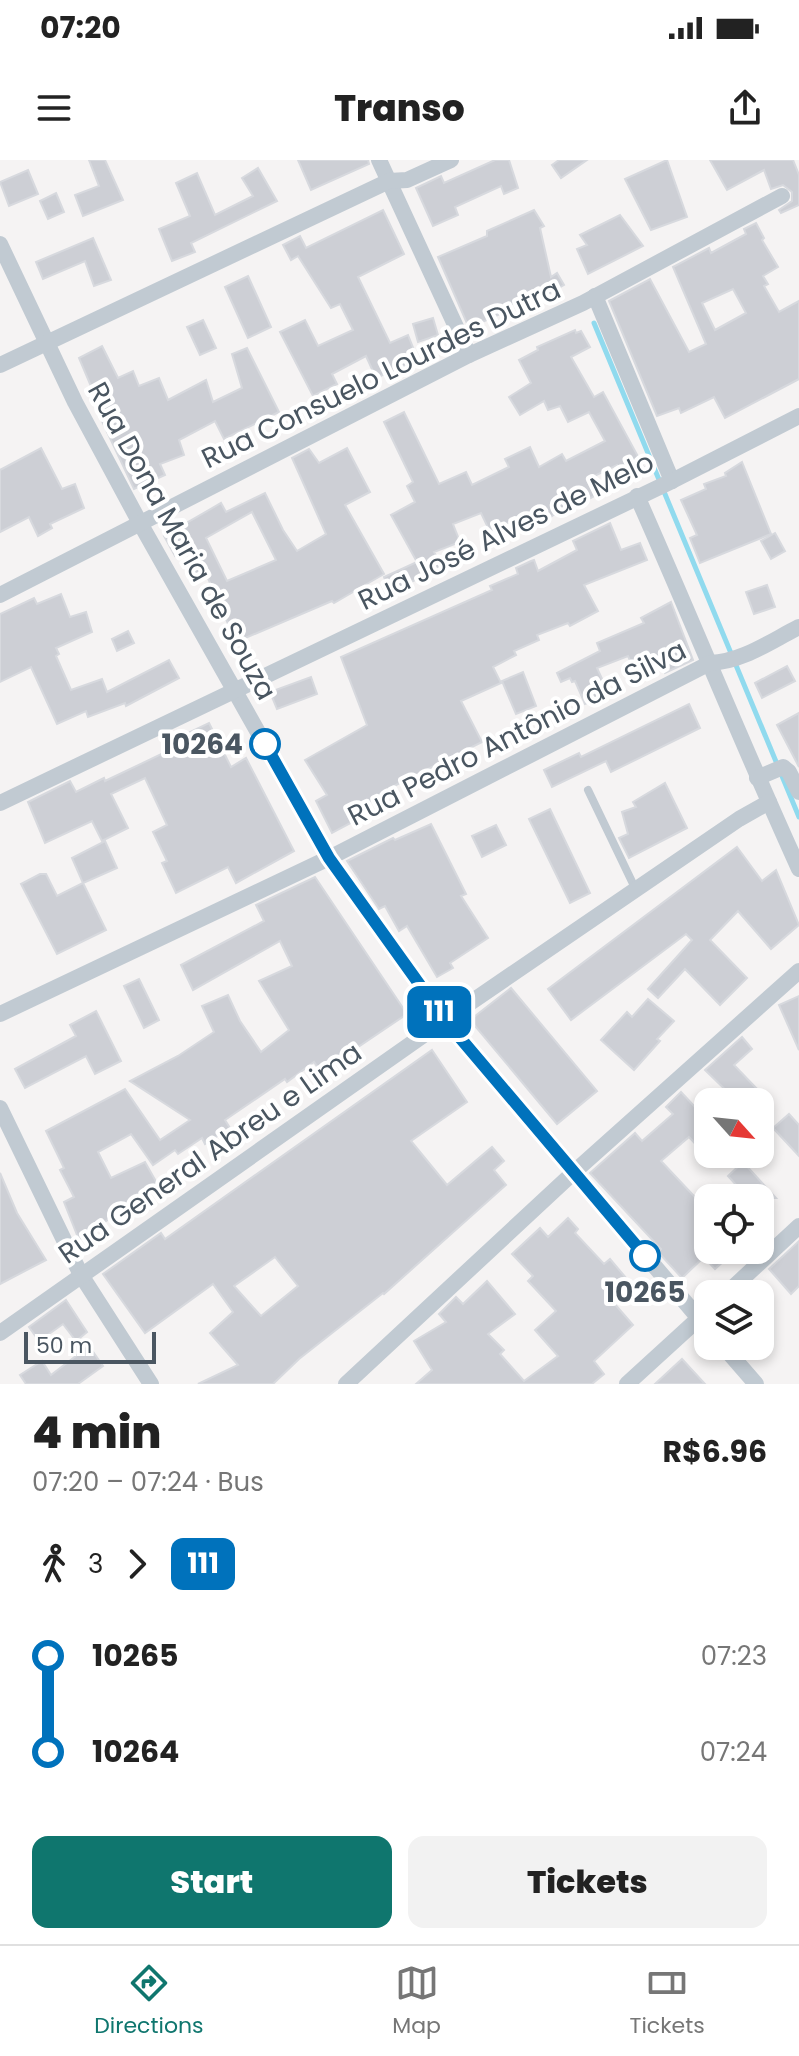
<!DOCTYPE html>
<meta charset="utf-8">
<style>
body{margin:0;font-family:Poppins,sans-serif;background:#f2f2f2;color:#222;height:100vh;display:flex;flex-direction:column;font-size:30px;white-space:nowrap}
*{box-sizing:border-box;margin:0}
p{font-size:26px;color:#767676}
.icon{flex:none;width:44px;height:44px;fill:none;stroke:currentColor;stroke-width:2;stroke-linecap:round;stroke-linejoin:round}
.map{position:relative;height:1224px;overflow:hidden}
.panel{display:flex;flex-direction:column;background:#fff;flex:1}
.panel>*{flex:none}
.badge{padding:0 16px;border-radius:12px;font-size:28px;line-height:52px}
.needle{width:52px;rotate:117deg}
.buttons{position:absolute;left:694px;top:928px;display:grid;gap:16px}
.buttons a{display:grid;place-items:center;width:80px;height:80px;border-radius:16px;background:#fff;box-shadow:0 4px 12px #0003;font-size:40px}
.scale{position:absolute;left:24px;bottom:20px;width:132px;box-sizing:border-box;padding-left:8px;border:4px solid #4a5661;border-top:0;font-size:22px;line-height:28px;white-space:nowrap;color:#4a5661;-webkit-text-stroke:6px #fff;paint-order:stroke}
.map>.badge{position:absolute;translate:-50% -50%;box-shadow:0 0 0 4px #fff}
.legs{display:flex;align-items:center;gap:12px;height:88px;padding:0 32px;font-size:26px}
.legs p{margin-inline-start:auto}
.overview{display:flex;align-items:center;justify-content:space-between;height:136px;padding:0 32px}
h1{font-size:44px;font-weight:800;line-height:60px}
.action{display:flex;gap:16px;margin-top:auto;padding:16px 32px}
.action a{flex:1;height:92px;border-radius:16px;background:#0f766e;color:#fff;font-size:32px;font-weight:800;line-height:92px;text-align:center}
.action a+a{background:#f2f2f2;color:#222}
ul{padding:0 32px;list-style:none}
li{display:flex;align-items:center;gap:28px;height:96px;font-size:30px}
li i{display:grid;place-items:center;width:12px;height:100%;margin:0 10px;background:currentColor}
li i::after{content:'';width:20px;height:20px;margin:-10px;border:6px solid;border-radius:50%;background:#fff}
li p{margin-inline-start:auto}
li:first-child i{background:linear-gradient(#0000 50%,currentColor 0)}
li:last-child i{background:linear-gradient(currentColor 50%,#0000 0)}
.status{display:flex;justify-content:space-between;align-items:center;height:56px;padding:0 40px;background:#fff;direction:ltr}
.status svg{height:22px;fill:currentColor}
header{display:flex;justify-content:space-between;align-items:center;height:104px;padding:0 32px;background:#fff;font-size:36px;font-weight:800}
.tabs{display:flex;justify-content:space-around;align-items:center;height:112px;border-top:2px solid #e0e0e0;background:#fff;font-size:22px;color:#767676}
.tabs a{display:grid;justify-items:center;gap:4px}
.tabs .current{color:#0f766e}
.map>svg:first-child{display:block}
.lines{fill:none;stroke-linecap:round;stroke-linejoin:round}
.stream{stroke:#90daee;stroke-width:5}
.building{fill:#cdcfd5;stroke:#d7d9de;stroke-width:2;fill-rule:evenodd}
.lane{stroke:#c1cad2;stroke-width:8}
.street{stroke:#c1cad2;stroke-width:16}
.line-1-casing{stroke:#fff;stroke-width:18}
.line-1{stroke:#0072bc;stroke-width:12}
.stop-1-dot{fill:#fff;stroke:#0072bc;stroke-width:4}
.labels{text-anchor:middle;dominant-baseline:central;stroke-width:8;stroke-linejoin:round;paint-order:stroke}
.street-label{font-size:28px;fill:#4a5661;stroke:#fff}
.stop-label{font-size:28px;font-weight:bold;fill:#4a5661;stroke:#fff;text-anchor:end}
</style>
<div class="status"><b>07:20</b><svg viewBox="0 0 49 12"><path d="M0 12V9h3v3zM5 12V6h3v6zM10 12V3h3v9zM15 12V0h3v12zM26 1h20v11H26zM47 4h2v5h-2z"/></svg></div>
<header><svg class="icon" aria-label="menu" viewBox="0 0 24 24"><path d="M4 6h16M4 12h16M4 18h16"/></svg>Transo<svg class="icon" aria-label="share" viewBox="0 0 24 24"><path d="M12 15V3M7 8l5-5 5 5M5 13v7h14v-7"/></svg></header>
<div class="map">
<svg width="799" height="1224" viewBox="0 0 799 1224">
<rect width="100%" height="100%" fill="#f5f3f3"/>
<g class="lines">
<!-- stream -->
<polyline class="stream" points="594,163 799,657"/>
</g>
<!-- building -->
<g class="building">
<polygon points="89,0 105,0 123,40 83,56 75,35 99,26"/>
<polygon points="298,0 368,0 369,4 311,30"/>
<polygon points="495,0 509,0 518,28 504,34 501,26 455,47 458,55 433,66 416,28 441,16 444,23"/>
<polygon points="559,0 587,0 561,18 552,5"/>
<polygon points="667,0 687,57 651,70 625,19"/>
<polygon points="710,0 793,0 799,15 799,45 781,53 779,50 792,41 792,32 783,25 771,29 764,10 727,30"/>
<polygon points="258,8 277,41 191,83 195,92 172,101 159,69 190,56 176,23 197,13 215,55 253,36 242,18"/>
<polygon points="28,10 38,34 9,46 0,22"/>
<polygon points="56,33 64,52 48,59 40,41"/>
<polygon points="383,50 404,94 358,117 390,183 408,175 418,200 376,218 366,196 332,214 337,224 313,236 280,172 305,160 318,186 353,170 340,144 331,148 298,96 291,100 283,85 300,76 306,88"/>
<polygon points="534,50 544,66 540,68 551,117 557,113 564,125 540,139 537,134 506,147 507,151 469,168 438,97 487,76 487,71"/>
<polygon points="620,55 643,86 588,114 577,89 587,85 580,75"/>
<path d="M756,63l8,15 -2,2 16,27 -15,9 5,8 -4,2 15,26 20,-11v78l-74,39 -11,-21 -33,16 -2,-5 -22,8 -48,-115 41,-22 39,73 17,-8 -33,-77 36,-19 2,5 35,-19 -2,-5zM733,129l13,24 -31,17 -13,-27z"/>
<polygon points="93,78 111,120 94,126 85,101 43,119 36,102"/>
<polygon points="248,116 271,167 248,178 225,127"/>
<polygon points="433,158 438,175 418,182 413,164"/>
<polygon points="203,160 216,188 200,195 187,167"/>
<polygon points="575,170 576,173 581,171 590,187 571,197 594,237 603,232 647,313 627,323 617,305 588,319 596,335 562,354 561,350 543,362 535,349 490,372 481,353 453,364 460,382 434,392 442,406 390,433 384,417 417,402 391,355 415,342 407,326 413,322 384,262 404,252 439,324 466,312 472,325 509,307 505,299 530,287 539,307 562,294 566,301 605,281 589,252 568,262 560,246 548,250 544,241 520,255 509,237 531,223 519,200 538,190 537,187"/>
<polygon points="102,186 118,218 133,211 139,226 159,218 168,240 206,220 213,242 242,228 232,194 247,188 279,252 224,279 215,261 179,280 184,295 160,304 165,315 134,329 101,259 104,257 79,198"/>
<polygon points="41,288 62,329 75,324 84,348 50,364 52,368 38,376 29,357 0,372 0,310"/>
<path d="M347,288l23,44 -25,13 39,69 -50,29 -2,-2 -96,41 -29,-66 -9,4 -14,-29 -9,5 -11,-20 57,-33 5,9 39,-19 18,37 14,21 29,-17 -34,-76 17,-9 10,14zM252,352l24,48 -49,21 -21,-43z"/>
<polygon points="742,302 771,374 700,403 690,378 697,375 681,340 706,329 704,324 726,316 725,313"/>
<polygon points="610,363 621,390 640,383 647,400 584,425 598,451 570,466 568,463 537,475 539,480 514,491 516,495 493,507 501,523 461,541 482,582 386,630 388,633 351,651 356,660 332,673 316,641 327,635 305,600 367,565 341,497 492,430 490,426 518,414 516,408 531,401 534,400 538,411 577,390 573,381"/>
<polygon points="775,373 785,391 771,399 761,381"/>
<polygon points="767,425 775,447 754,454 746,432"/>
<polygon points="61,434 70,457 86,452 92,472 56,488 59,494 56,496 71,530 102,519 107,532 169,500 179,518 126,546 125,543 88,557 86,551 57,564 31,507 0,522 0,454 34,438 37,444"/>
<polygon points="671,442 693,500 665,513 658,497 633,507 628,496 597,508 609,534 585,544 575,521 572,522 570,518 561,522 557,513 600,491 597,483 644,463 641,458"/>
<polygon points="128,471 134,483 117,491 112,479"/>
<polygon points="787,506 795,521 762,538 755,523"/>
<polygon points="523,512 536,546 516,554 502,521"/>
<polygon points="311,517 317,534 277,549 270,532"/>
<polygon points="689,544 700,568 611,612 606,601 552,627 544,610 579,593 581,597"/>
<polygon points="799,553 799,607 777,565"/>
<polygon points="209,563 231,607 246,598 294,691 236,723 228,707 176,733 162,703 167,701 153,672 167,665 145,618 111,634 128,668 102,681 92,661 45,683 28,642 70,621 76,632 104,618 105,621 172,589 169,582"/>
<polygon points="665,623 687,668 629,698 619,678 628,674 622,652 636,647 633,642"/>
<polygon points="550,649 590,733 570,743 529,659"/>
<polygon points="431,664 466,734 461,736 488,778 450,803 453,808 437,817 407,766 399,771 385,746 379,749 347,701 393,678 395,680"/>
<polygon points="496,665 506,685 482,697 472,676"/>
<polygon points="105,681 117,708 83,723 106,770 57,794 21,724 40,714 46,714 57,736 83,723 72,698"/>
<polygon points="737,687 762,721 776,710 799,765 771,789 738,751 710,780 747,818 720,845 685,809 658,838 648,829 692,780 686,774 571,860 548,829"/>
<polygon points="315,717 407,854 321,912 314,902 287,922 285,919 225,960 230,968 205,984 202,978 178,994 175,990 153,1005 131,974 98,992 111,1018 145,1002 158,1025 79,1080 64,1042 74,1037 60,1010 64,1008 46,971 125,929 160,980 190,960 130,921 178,896 214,872 202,846 228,835 240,861 261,892 289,870 259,821 292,806 280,781 193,830 181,805 264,761 256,745"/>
<polygon points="139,819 159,860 144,868 124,826"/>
<polygon points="511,828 597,931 557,964 470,860"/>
<polygon points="799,836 799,890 779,845"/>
<polygon points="648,839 674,861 657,879 660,881 634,910 601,880 627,852 632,857"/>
<polygon points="96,851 121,901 95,914 86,896 25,928 15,909 76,876 70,865"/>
<polygon points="742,877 752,889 734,905 760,932 750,942 738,942 705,910"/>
<path d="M432,890l35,52 -56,39 36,44 45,-38 12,14 -10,9 12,15 -122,109 -1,-1 -84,66 -26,25h-75l40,-19 -28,-32 23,-21 -20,-28 -68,49 -42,-59 58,-41 4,6zM275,1097l23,29 -37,30 -27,-30z"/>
<polygon points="681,932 708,961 708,983 701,990 689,977 661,1001 708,1051 708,1090 736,1090 715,1109 704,1097 682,1118 658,1092 661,1089 590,1013 635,973 642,981 673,954 666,947"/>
<polygon points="789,954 799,965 799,996 773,968"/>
<polygon points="743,1002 776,1038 748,1038 728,1016"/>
<polygon points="0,1013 17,1053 46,1100 0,1124"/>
<polygon points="568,1058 578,1069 575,1073 604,1104 610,1099 632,1125 613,1142 633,1165 594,1201 604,1214 592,1224 416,1224 432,1210 414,1181 446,1162 439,1154 456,1137 463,1144 487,1121 515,1154 488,1174 504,1190 500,1194 524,1221 558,1196 535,1170 556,1151 528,1121 533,1116 512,1094 540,1068 548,1077"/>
<polygon points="799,1081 799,1126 791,1134 769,1109"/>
<polygon points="66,1140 87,1172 76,1181 63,1164 39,1181 29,1167"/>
<polygon points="89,1186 103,1206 78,1224 26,1224 20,1215 42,1201 51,1215"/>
<polygon points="682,1199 705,1224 655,1224"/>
</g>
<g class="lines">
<!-- lane -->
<polyline class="lane" points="588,630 636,730"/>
<!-- street -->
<g class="street">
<polyline points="379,0 469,195"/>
<polyline points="0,84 75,242 140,363 329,698 445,860 708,1169"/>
<polyline points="595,136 672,321"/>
<polyline points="0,205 389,21 407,20 451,0"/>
<path d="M637,336c55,124 106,250 162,373"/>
<polyline points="0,435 469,195 583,143 782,36"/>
<polyline points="757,618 783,607 789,612 799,632"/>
<polyline points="0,643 672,321 799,256"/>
<path d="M0,854l329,-156 381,-195c32,-1 61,-22 89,-36"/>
<polyline points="0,948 81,1115 151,1224"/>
<polyline points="726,1134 799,1066"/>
<polyline points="0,1173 445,860 739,659 769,642"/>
<polyline points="723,1186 756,1224"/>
<polyline points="346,1224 573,1013 799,811"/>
<polyline points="627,1224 708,1150"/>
</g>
</g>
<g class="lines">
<defs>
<polyline id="line-1" points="265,584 329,698 445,860 645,1096"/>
</defs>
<!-- line-1 casing -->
<use href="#line-1" class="line-1-casing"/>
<!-- line-1 -->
<use href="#line-1" class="line-1"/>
</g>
<!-- markers -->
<g class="stop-1-dot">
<circle cx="265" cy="584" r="14"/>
<circle cx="645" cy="1096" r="14"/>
</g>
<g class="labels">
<!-- street labels -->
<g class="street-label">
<text transform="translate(381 214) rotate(-26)">Rua Consuelo Lourdes Dutra</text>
<text transform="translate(506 371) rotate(-26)">Rua José Alves de Melo</text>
<text transform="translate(182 381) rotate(61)">Rua Dona Maria de Souza</text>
<text transform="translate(517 573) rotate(-27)">Rua Pedro Antônio da Silva</text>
<text transform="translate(210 993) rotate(-35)">Rua General Abreu e Lima</text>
</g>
<!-- stop labels -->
<g class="stop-label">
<text x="243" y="584">10264</text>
<text x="645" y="1132" text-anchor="middle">10265</text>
</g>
</g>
</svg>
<div class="buttons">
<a><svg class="needle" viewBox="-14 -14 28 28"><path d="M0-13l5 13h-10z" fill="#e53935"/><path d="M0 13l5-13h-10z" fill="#767676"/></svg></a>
<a><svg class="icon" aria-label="locate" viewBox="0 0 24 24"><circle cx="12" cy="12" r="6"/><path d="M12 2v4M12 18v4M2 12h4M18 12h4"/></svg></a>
<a><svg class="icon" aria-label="layers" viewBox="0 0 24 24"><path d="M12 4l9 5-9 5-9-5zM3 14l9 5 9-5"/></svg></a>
</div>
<div class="scale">50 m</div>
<b class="badge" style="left:439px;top:852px;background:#0072bc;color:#fff">111</b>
</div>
<section class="panel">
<div class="overview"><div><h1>4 min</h1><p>07:20 – 07:24 · Bus</p></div><b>R$6.96</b></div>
<div class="legs"><svg class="icon" aria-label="walk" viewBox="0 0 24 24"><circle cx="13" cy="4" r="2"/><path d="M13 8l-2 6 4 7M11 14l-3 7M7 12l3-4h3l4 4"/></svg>3<svg class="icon" aria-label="forward" viewBox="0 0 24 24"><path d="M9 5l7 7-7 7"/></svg><b class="badge" style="background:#0072bc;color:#fff">111</b></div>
<ul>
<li><i style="color:#0072bc"></i><b>10265</b><p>07:23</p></li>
<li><i style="color:#0072bc"></i><b>10264</b><p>07:24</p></li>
</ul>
<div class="action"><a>Start</a><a>Tickets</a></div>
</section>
<nav class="tabs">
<a class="current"><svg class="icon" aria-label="directions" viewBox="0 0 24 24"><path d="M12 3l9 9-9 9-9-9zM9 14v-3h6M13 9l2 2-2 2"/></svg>Directions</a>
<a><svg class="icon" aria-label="map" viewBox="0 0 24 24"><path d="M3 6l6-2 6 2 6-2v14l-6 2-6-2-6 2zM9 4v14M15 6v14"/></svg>Map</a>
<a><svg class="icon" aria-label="tickets" viewBox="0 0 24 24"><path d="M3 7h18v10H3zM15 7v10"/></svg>Tickets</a>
</nav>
